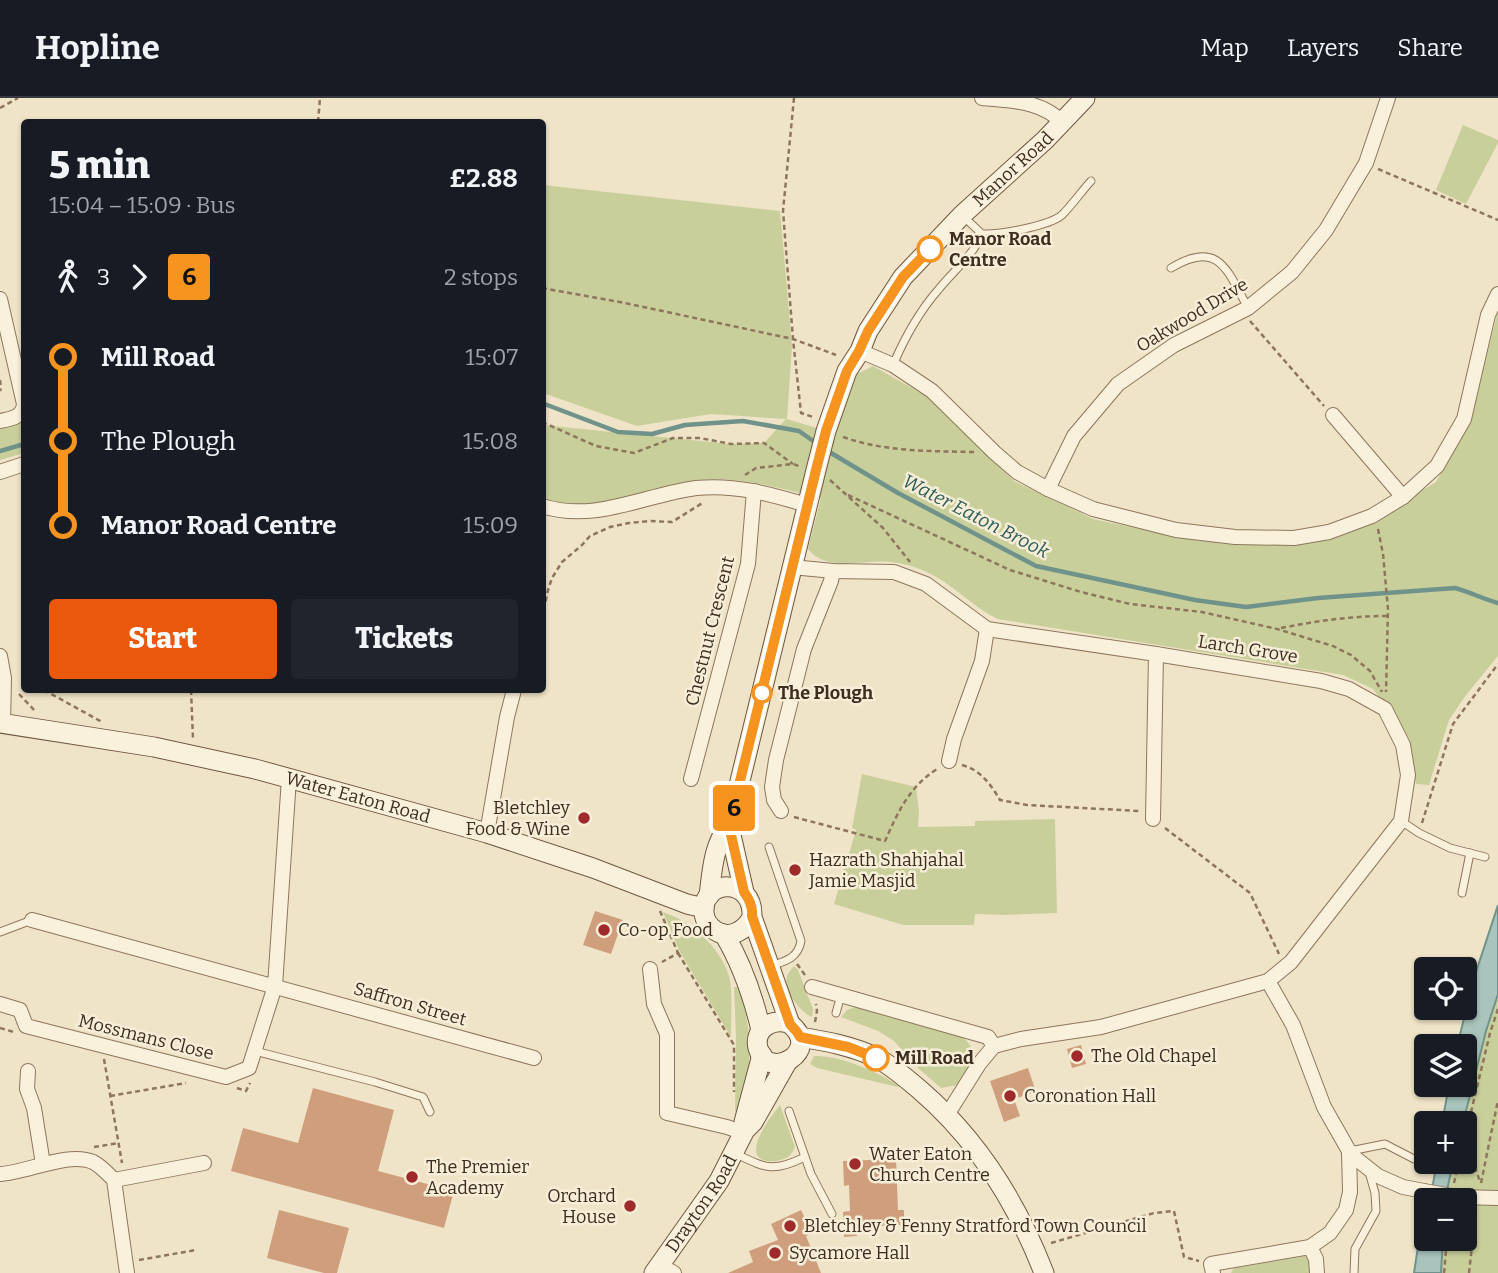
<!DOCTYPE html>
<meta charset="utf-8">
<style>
body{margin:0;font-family:Bitter,serif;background:#20242c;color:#f1f3f6;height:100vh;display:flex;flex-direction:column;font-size:26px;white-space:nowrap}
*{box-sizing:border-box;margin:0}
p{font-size:23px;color:#9ea1a6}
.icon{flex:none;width:38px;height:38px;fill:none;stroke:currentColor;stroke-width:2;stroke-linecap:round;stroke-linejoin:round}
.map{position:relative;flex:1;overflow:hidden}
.drawer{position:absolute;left:21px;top:21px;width:525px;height:574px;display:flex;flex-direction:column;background:#171b24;border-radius:7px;box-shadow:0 2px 5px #0004}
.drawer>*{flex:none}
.badge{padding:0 14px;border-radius:5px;font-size:24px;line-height:46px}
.buttons{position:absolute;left:1414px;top:859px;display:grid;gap:14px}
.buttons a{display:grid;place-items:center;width:63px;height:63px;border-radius:7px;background:#171b24;box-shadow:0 2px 5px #0004;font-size:35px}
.map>.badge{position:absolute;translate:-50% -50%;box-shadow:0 0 0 4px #fff}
.legs{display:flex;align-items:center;gap:10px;height:77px;padding:0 28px;font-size:23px}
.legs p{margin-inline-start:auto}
.head{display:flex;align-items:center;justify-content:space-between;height:119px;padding:0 28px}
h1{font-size:38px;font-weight:800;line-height:52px}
.primary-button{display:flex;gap:14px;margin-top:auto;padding:14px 28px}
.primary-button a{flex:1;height:80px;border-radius:7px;background:#ea580c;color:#fff;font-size:28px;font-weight:800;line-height:80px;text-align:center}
.primary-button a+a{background:#20242c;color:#f1f3f6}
ul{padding:0 28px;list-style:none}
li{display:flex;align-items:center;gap:24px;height:84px;font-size:26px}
li i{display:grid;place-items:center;width:10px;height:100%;margin:0 9px;background:currentColor}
li i::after{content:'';width:18px;height:18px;margin:-9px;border:5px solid;border-radius:50%;background:#171b24}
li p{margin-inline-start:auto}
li:first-child i{background:linear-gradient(#0000 50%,currentColor 0)}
li:last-child i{background:linear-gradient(currentColor 50%,#0000 0)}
header{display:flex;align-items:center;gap:42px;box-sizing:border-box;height:98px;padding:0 35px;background:#171b24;border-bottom:2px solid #363941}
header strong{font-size:33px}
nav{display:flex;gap:38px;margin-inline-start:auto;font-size:24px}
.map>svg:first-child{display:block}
.green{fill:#c9cf9b}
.water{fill:#a9c4bc;stroke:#6f938a;stroke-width:2}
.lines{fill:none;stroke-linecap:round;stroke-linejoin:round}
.stream{stroke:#6f938a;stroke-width:4.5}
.building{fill:#cf9f7d}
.lane-casing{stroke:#8d765c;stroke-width:9}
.street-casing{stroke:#8d765c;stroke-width:16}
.secondary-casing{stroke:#6f573f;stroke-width:21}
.path{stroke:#8d765c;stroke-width:2.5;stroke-dasharray:5 3.5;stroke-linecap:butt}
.lane{stroke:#faf1dc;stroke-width:7}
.street{stroke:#faf1dc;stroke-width:14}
.secondary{stroke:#faf1dc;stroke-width:19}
.street-bridge-casing{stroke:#8d765c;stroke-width:16;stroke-linecap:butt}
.street-bridge{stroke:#faf1dc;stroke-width:14}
.line-1-casing{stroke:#fff;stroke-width:16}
.line-1{stroke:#f6941f;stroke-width:10}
.stop-1-dot{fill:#fff;stroke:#f6941f;stroke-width:3.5}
.poi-dot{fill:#9e2a2b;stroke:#f7eed8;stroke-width:2.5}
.labels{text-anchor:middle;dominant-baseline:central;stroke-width:5;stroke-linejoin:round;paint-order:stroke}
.street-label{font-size:18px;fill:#3d2e20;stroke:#f7eed8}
.stop-label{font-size:18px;font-weight:bold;fill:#3d2e20;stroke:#f7eed8;text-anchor:start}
.poi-label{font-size:18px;fill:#3d2e20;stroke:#f7eed8;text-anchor:start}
.water-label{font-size:19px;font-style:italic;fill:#2f5d5a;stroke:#f7eed8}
</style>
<header>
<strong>Hopline</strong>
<nav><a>Map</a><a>Layers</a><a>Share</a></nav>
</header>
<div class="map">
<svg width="1498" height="1175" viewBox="0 0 1498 1175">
<rect width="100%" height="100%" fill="#f0e4c8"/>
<!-- green -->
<g class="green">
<polygon points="1463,27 1498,42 1498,45 1466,106 1436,92"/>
<path d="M543,87l237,26 12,135 -5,73 39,12 31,-57 16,-8 53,30 88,85 79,38 72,15 72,9 140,-25 59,-36 36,-66 26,-106v346l-32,39 -17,25 -20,65 -13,-1 -7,-46 -36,-49 -30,-14 -345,-56c-15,-7 -27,-17 -40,-27 -20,-16 -42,-28 -68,-30 -26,-3 -63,11 -82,-13l13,-51c-40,-9 -85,-24 -127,-17 -52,9 -98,34 -151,18v-74l188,19 33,-1 22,-24 -75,-5 -74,12 -94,-33z"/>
<polygon points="24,320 24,355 0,362 0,330 15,326"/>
<polygon points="862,676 916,689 919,713 918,729 975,728 975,723 1055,721 1057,815 1004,817 975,816 974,827 903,827 834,806 856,732 852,730"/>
<path d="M663,814c28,9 58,36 66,64 4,15 2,44 2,61l-51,-85z"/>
<path d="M794,868l4,4 15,39 -1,8c-12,-5 -29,-27 -25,-41 2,-5 4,-6 7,-10z"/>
<path d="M734,889h5c14,47 14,78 0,126h-4l1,-76z"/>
<polygon points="1498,896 1498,1175 1441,1175 1443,1141 1465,1141 1465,1102 1445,1102 1453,1064 1465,1064 1465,1026 1463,1025 1486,933"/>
<path d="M855,909l106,29c20,14 11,34 -4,49l-16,3 -22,-19 -25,-28 -16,-10 -37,-14 6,-7z"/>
<path d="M814,958c26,-1 64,16 85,30l-1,1 -81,-19 -7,-4z"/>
<path d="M780,1007l15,42c-2,4 -3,6 -6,9 -9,7 -33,9 -33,-6 0,-14 16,-35 24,-45z"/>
<polygon points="1306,1158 1312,1167 1312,1175 1231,1175 1234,1170"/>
</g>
<!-- water -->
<g class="water">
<polygon points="1498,807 1498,896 1486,933 1463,1025 1442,1025 1449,987 1465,987 1465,948 1457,948 1476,874"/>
<polygon points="1437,1064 1453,1064 1445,1102 1430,1102"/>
<polygon points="1426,1115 1426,1141 1443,1141 1441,1175 1414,1175 1419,1142"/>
</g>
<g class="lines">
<!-- stream -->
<g class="stream">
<polyline points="542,305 618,334 652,336 685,327 743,323 799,333 816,345"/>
<path d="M826,352l72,43 138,73 159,34 51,7 72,-9 137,-10c15,4 28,11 43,15"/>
<polyline points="0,353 24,346"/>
</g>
</g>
<!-- building -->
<g class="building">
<polygon points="595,813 623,822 611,856 583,847"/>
<polygon points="1081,947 1086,966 1072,970 1067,951"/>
<polygon points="1028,970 1036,994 1014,1001 1020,1018 1004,1024 990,983"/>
<polygon points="313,990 394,1012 378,1073 454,1093 444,1130 231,1073 243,1030 298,1045"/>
<polygon points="896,1061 898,1112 904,1112 904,1127 857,1129 857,1138 844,1139 843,1114 850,1113 849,1087 844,1088 843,1063"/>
<polygon points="279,1112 349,1130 337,1175 324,1175 267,1160"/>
<polygon points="801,1112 812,1135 806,1138 821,1175 728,1175 753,1164 749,1153 778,1142 771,1126"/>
</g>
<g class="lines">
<defs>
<g id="lane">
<path d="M964,119l18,17c17,1 67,-8 80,-19 10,-10 19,-23 29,-34"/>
<path d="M1171,170c48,-29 56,2 77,40"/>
<path d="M893,267c12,-28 25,-52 45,-75 14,-18 35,-34 44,-56"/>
<polyline points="1401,723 1419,735 1450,750 1485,759"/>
<path d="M769,749l32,94c-3,17 -15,20 -30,25"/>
<polyline points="1462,795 1470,755"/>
<polyline points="0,834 32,822"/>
<polyline points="836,915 841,897"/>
<polyline points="255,953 375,984 423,999 430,1014"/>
<polyline points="789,1013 811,1076 832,1116"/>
<polyline points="1350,1053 1385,1046 1414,1061"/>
<path d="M734,1055c32,15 38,20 71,4"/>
<polyline points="1354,1175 1355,1151 1376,1113 1375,1095 1369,1074"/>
</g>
<g id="street">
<path d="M982,0c29,3 59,2 81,25"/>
<path d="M0,201l24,105c-1,13 -13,15 -24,17"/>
<polyline points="860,253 893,267 932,293 995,355 1017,374 1048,391 1093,411 1176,432 1235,439 1294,440 1329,434 1372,418 1403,399 1437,368 1464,321 1488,217 1498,196"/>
<polyline points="1333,317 1403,399"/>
<polyline points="0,374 24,366"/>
<polyline points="1048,391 1074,338 1118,286 1174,247 1248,210 1292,174 1326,132 1366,65 1388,0"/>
<path d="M542,408c53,17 102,-11 154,-18 39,-4 74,6 111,17"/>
<polyline points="792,469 833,473 894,474 926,486 987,531 1156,556 1321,583 1349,591 1385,611 1403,647 1408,677 1401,723 1291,864 1268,883 1101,929 1021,941 994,948 979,966 947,1017"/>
<polyline points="0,558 4,580 3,626"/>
<polyline points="949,663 954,641 982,563 987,531"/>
<polyline points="691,681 748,466 754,393"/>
<polyline points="781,713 774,702 772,689 776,662 804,551 831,483 833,473"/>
<polyline points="1153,721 1156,556"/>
<polyline points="487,735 507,619 514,592"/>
<polyline points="32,822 534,960"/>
<polyline points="650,871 654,906 667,936 667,1015 727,1029 744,1035"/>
<polyline points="812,889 988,939 994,948"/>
<polyline points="0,906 20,912 26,928 226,979 249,970 275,888 289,680"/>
<polyline points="28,973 27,991 34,1010 43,1066"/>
<polyline points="1349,1055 1378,1078 1403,1089 1424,1093"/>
<path d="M0,1076c27,-1 68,-23 93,-12 8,4 15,12 21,18l13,93"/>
<polyline points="114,1082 204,1065"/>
<polyline points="1457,1099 1498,1100"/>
<polyline points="1310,1149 1316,1161 1317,1175"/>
<polyline points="659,1167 674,1175"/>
<polyline points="1213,1175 1211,1166 1310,1149 1330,1135 1346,1112 1350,1094 1349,1053 1324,1009 1293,927 1268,883"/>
</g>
<g id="secondary">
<path id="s1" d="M0,625l154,24 101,22 232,64 106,35 94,36 17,4"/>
<path id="s2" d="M744,794l-15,-66 87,-356 10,-39 21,-60 13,-20 8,-20 35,-54 59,-62 83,-75 40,-42"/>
<path d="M709,798c3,-24 4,-51 20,-70"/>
<path d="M752,819c-6,13 -22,23 -36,14 -7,-4 -11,-10 -12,-18 -3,-34 50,-37 48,4l38,107c34,27 -23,59 -32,24 -5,-20 16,-31 32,-24"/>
<path d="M724,836c18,30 29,62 37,96"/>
<path d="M800,939c25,4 53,9 77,21 15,8 29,20 43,32 57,49 97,113 124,183"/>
<polyline points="744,1024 762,957"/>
<path id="s3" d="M654,1175l65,-92 26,-51 8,-8 34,-60"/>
</g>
</defs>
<!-- lane casing -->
<use href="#lane" class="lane-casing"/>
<!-- street casing -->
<use href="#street" class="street-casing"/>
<!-- secondary casing -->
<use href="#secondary" class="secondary-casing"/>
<!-- path -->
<g class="path">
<polyline points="794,0 783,113 793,241 801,315 813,319"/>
<polyline points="0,10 18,0"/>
<polyline points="318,24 320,0"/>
<polyline points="1378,71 1498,122"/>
<polyline points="542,190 625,205 793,241 836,257"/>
<polyline points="1250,223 1324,308"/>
<polyline points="0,282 1,290 0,293"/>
<polyline points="542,324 596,348 634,355 673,340 700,340 731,346 764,345 793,366"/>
<path d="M843,339c43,15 86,14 131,15"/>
<polyline points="745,377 756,370 793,366 799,368"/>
<polyline points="830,382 883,430 910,464"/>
<polyline points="848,397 1010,472 1081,494 1130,506 1202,514 1277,531 1333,548 1351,557 1370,573 1382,594"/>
<polyline points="1378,431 1383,456 1388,511 1386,594"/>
<polyline points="542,520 548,492 552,480 562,464 582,447 590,438 610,429 629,425 651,423 672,424 704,404"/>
<path d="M1281,530c36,-7 69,-12 107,-12"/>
<polyline points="44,592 102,624"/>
<polyline points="191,592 193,641"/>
<polyline points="19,596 36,614"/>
<path d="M962,667c19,5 29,20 38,35l27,5 112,6"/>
<path d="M794,719l91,24c13,-29 24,-54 52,-72"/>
<polyline points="1422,725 1453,626 1498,566"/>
<polyline points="1165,730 1250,795 1279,856"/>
<polyline points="660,813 678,855 662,864"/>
<polyline points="678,855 734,947 734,994"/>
<polyline points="797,866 805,877"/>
<polyline points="815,924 817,913 816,906"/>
<polyline points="0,930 14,934"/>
<polyline points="104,961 122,1065"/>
<polyline points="237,990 246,993 250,985"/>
<polyline points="110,998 186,985"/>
<polyline points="1465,1039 1490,935 1498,911"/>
<polyline points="94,1049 119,1045"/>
<polyline points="1465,1057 1472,1060 1480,1084"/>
<polyline points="1454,1085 1459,1064"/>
<polyline points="1481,1085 1498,1002"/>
<polyline points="1051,1145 1154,1115 1174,1113 1184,1159 1199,1163"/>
<polyline points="139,1162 196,1152"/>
<polyline points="1444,1175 1447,1141"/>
<polyline points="1469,1175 1476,1112"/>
</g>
<!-- lane -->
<use href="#lane" class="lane"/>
<!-- street -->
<use href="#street" class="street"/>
<!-- secondary -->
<use href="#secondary" class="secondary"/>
<defs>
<polyline id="street-bridge" points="1424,1093 1457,1099"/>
</defs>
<!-- street-bridge casing -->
<use href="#street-bridge" class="street-bridge-casing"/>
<!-- street-bridge -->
<use href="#street-bridge" class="street-bridge"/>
</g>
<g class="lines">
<defs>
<path id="line-1" d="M876,960l-28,-11 -48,-10 -3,-5 -7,-8 -38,-108c1,-9 -2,-16 -8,-24l-15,-66 87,-356 10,-39 21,-60 12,-20 9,-20 35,-54 27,-28"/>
</defs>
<!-- line-1 casing -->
<use href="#line-1" class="line-1-casing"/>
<!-- line-1 -->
<use href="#line-1" class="line-1"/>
</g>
<!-- markers -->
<g class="stop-1-dot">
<circle cx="930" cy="151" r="12"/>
<circle cx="762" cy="595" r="9"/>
<circle cx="876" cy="960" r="12"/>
</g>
<g class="poi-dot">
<circle cx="584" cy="720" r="7"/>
<circle cx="795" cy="772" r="7"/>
<circle cx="604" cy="832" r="7"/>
<circle cx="1077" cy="958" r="7"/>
<circle cx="1010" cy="998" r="7"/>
<circle cx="855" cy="1066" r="7"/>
<circle cx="412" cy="1079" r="7"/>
<circle cx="630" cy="1108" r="7"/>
<circle cx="790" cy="1128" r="7"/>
<circle cx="775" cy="1155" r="7"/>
</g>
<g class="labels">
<!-- street labels -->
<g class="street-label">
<text stroke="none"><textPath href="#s2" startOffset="802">Manor Road</textPath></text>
<text transform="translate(1192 217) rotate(-31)">Oakwood Drive</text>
<text transform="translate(710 533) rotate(-76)">Chestnut Crescent</text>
<text transform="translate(1248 551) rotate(9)">Larch Grove</text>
<text stroke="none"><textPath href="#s1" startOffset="366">Water Eaton Road</textPath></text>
<text transform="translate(410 906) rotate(16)">Saffron Street</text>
<text transform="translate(146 939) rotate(14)">Mossmans Close</text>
<text stroke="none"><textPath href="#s3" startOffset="84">Drayton Road</textPath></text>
</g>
<!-- stop labels -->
<g class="stop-label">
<text x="949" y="141">Manor Road<tspan x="949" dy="21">Centre</tspan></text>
<text x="778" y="595">The Plough</text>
<text x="895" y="960">Mill Road</text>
</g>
<!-- poi labels -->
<g class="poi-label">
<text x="570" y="710" text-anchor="end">Bletchley<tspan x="570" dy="21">Food &amp; Wine</tspan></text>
<text x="809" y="762">Hazrath Shahjahal<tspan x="809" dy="21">Jamie Masjid</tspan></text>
<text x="618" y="832">Co-op Food</text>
<text x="1091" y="958">The Old Chapel</text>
<text x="1024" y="998">Coronation Hall</text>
<text x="869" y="1056">Water Eaton<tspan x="869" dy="21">Church Centre</tspan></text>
<text x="426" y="1069">The Premier<tspan x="426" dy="21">Academy</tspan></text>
<text x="616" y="1098" text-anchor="end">Orchard<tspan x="616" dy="21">House</tspan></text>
<text x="804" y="1128">Bletchley &amp; Fenny Stratford Town Council</text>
<text x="789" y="1155">Sycamore Hall</text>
</g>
<!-- water labels -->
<g class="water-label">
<text transform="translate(976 418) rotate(27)">Water Eaton Brook</text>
</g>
</g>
</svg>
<div class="buttons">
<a><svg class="icon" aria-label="locate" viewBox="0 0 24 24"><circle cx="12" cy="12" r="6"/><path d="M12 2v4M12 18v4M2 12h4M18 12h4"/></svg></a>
<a><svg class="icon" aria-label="layers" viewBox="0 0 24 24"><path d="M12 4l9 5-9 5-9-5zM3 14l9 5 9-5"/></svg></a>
<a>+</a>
<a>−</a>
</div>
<b class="badge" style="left:734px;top:710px;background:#f6941f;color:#111">6</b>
<section class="drawer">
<div class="head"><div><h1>5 min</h1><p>15:04 – 15:09 · Bus</p></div><b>£2.88</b></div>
<div class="legs"><svg class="icon" aria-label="walk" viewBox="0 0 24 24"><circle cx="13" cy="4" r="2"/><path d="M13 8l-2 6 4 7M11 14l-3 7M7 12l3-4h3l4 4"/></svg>3<svg class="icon" aria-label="forward" viewBox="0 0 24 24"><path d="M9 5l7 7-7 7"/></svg><b class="badge" style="background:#f6941f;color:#111">6</b><p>2 stops</p></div>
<ul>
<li><i style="color:#f6941f"></i><b>Mill Road</b><p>15:07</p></li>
<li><i style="color:#f6941f"></i><span>The Plough</span><p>15:08</p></li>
<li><i style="color:#f6941f"></i><b>Manor Road Centre</b><p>15:09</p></li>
</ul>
<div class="primary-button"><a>Start</a><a>Tickets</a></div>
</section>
</div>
